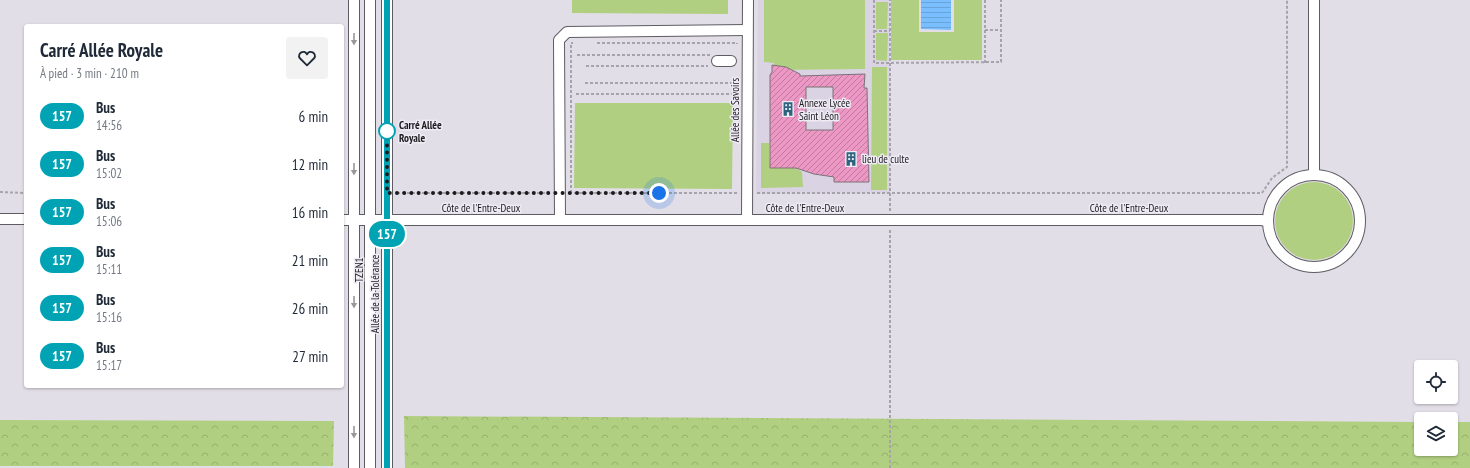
<!DOCTYPE html>
<html lang="fr">
<meta charset="utf-8">
<style>
body{margin:0;font-family:"PT Sans Narrow",sans-serif;background:#f2f2f3;color:#1f2937;height:100vh;display:flex;flex-direction:column;font-size:15px;white-space:nowrap}
*{box-sizing:border-box;margin:0}
p{font-size:13px;color:#747a83}
.icon{flex:none;width:22px;height:22px;fill:none;stroke:currentColor;stroke-width:2;stroke-linecap:round;stroke-linejoin:round}
.map{position:relative;flex:1;overflow:hidden}
.drawer{position:absolute;left:24px;top:24px;width:320px;height:364px;display:flex;flex-direction:column;background:#fff;border-radius:4px;box-shadow:0 1px 3px #0004}
.drawer>*{flex:none}
.badge{padding:0 8px;border-radius:13px;font-size:14px;line-height:26px}
.controls{position:absolute;left:1414px;top:360px;display:grid;gap:8px}
.controls a{display:grid;place-items:center;width:44px;height:44px;border-radius:4px;background:#fff;box-shadow:0 1px 3px #0004;font-size:20px}
.you{position:absolute;width:20px;height:20px;margin:-10px;border:3px solid #fff;border-radius:50%;background:#1a73e8;box-shadow:0 0 0 6px #1a73e833}
.map>.badge{position:absolute;translate:-50% -50%;box-shadow:0 0 0 2px #fff}
.round{display:grid;place-items:center;flex:none;width:42px;height:42px;border-radius:4px;background:#f2f2f3}
.head{display:flex;align-items:center;justify-content:space-between;height:68px;padding:0 16px}
h1{font-size:19px;font-weight:700;line-height:30px}
ul{padding:0;list-style:none}
li{display:flex;align-items:center;gap:12px;height:48px;padding:0 16px}
li div{flex:1}
li b{display:block;font-size:15px}
li em{font-style:normal}
li .badge{min-width:44px;font-weight:700;text-align:center}
.map>svg:first-child{display:block}
.built{fill:#dad3e3}
.grass{fill:#b1cf80}
.forest{fill:url(#forest-crowns)}
.water{fill:url(#water-rules)}
.building{fill:url(#building-hatch);stroke:#7c7277;fill-rule:evenodd}
.lines{fill:none;stroke-linecap:round;stroke-linejoin:round}
.minor-casing{stroke:#5e5b63;stroke-width:12}
.path{stroke:#a6a3aa;stroke-width:2;stroke-dasharray:3 2;stroke-linecap:butt}
.minor{stroke:#fff;stroke-width:10}
.oneway{fill:#989899}
.line-casing{stroke:#fff;stroke-width:9}
.line{stroke:#00a3b4;stroke-width:6}
.walk{stroke:#1b1a1d;stroke-width:4;stroke-dasharray:0 7.2}
.stop-dot{fill:#fff;stroke:#00a3b4;stroke-width:2}
.labels{text-anchor:middle;dominant-baseline:central;stroke-width:3;stroke-linejoin:round;paint-order:stroke}
.poi-label{font-size:11px;fill:#1b1a1d;stroke:#efebf5;text-anchor:start}
.street-label{font-size:11px;fill:#1b1a1d;stroke:#efebf5}
.stop-label{font-size:11px;font-weight:bold;fill:#1b1a1d;stroke:#efebf5;text-anchor:start}
</style>
<div class="map">
<svg width="1470" height="468" viewBox="0 0 1470 468">
<defs>
<pattern id="forest-crowns" width="20" height="18" patternUnits="userSpaceOnUse"><rect width="20" height="18" fill="#b1cf80"/><path d="M2 6a3 3 0 1 1 6 0M12 15a3 3 0 1 1 6 0" fill="none" stroke="#98b16e"/></pattern>
<pattern id="water-rules" width="6" height="5" patternUnits="userSpaceOnUse"><rect width="6" height="5" fill="#79befe"/><path d="M0 2.5h6" fill="none" stroke="#68a3d9"/></pattern>
<pattern id="building-hatch" width="6" height="6" patternUnits="userSpaceOnUse"><rect width="6" height="6" fill="#ec97c4"/><path d="M-1 1l2-2M0 6l6-6M5 7l2-2" fill="none" stroke="#be7a9f"/></pattern>
</defs>
<rect width="100%" height="100%" fill="#e2dee7"/>
<!-- built -->
<polygon class="built" points="758,0 890,0 890,193 756,194"/>
<!-- grass -->
<g class="grass">
<polygon points="572,0 728,0 728,14 572,13"/>
<polygon points="764,0 865,0 865,69 774,70 774,63 764,62"/>
<polygon points="891,0 919,0 919,32 954,32 954,0 982,0 982,60 891,60"/>
<polygon points="876,2 888,2 887,29 876,29"/>
<polygon points="876,33 888,33 887,61 876,60"/>
<polygon points="872,67 887,67 887,190 871,190"/>
<polygon points="575,103 733,103 732,189 574,188"/>
<polygon points="761,143 769,143 770,168 796,168 802,172 803,187 761,188"/>
<circle cx="1314" cy="221" r="39"/>
</g>
<!-- forest -->
<g class="forest">
<polygon points="404,416 1421,422 1421,449 1451,449 1451,422 1470,422 1470,468 405,468"/>
<polygon points="0,420 334,421 333,466 0,466"/>
</g>
<!-- water -->
<polygon class="water" points="921,0 951,0 951,30 921,29"/>
<!-- building -->
<path class="building" d="M772,65l14,2 14,7v2l65,-2 -1,14h3l2,94h-35v-5l-20,-3 -18,-6h-26v-93l2,-3zM806,87h27v43h-27z"/>
<g class="lines">
<defs>
<g id="minor">
<polyline points="354,0 354,468"/>
<polyline points="370,0 370,468"/>
<polyline points="1314,0 1314,174"/>
<polyline points="717,61 731,61"/>
<circle cx="1314" cy="221" r="46"/>
<polyline points="0,219 26,219"/>
<polyline points="342,220 1262,220 1268,222"/>
<polyline points="560,220 559,40 567,32 747,30"/>
<polyline points="747,220 748,0"/>
<polyline points="387,468 387,0"/>
</g>
</defs>
<!-- minor casing -->
<use href="#minor" class="minor-casing"/>
<!-- path -->
<g class="path">
<polyline points="874,0 874,63 877,63 1001,62 1001,0"/>
<polyline points="985,30 1001,30"/>
<polyline points="874,31 890,31"/>
<polyline points="597,43 737,43 737,44"/>
<polyline points="577,55 710,55"/>
<polyline points="985,63 985,0"/>
<polyline points="586,66 708,66"/>
<polyline points="585,83 736,83"/>
<polyline points="576,94 736,94"/>
<polyline points="736,101 736,89"/>
<polyline points="0,192 26,193"/>
<polyline points="397,193 551,193"/>
<polyline points="569,193 737,193"/>
<polyline points="571,193 571,43 573,43"/>
<polyline points="757,193 1262,193 1272,178 1287,167 1287,0"/>
<polyline points="890,211 890,0"/>
<polyline points="397,247 398,247 398,238"/>
<polyline points="890,468 890,229"/>
</g>
<!-- minor -->
<use href="#minor" class="minor"/>
</g>
<!-- one-way arrows -->
<defs><path id="oneway-solid" d="M-6-.8H1V-3.2L6.5 0L1 3.2V.8H-6Z"/></defs>
<g class="oneway">
<use href="#oneway-solid" transform="translate(354 39) rotate(90)"/>
<use href="#oneway-solid" transform="translate(354 169) rotate(90)"/>
<use href="#oneway-solid" transform="translate(354 302) rotate(90)"/>
<use href="#oneway-solid" transform="translate(354 432) rotate(90)"/>
</g>
<g class="lines">
<defs>
<polyline id="line" points="387,468 387,0"/>
</defs>
<!-- line casing -->
<use href="#line" class="line-casing"/>
<!-- line -->
<use href="#line" class="line"/>
<!-- walk -->
<polyline class="walk" points="387,131 387,193 659,193"/>
</g>
<!-- icons -->
<defs>
<symbol id="building-bare" viewBox="-9 -9 18 18"><path d="M-4-6H4V6H1V3H-1V6H-4ZM-2.5-4.3h1.7v1.8h-1.7ZM.8-4.3h1.7v1.8H.8ZM-2.5-1h1.7V.8h-1.7ZM.8-1h1.7V.8H.8Z" fill="#2c647e" stroke="#efebf5" stroke-width="2.5" paint-order="stroke"/></symbol>
</defs>
<g fill-rule="evenodd">
<use href="#building-bare" x="778" y="99" width="20" height="20"/>
<use href="#building-bare" x="841" y="149" width="20" height="20"/>
</g>
<!-- markers -->
<circle class="stop-dot" cx="387" cy="131" r="8"/>
<g class="labels">
<!-- poi labels -->
<g class="poi-label">
<text x="799" y="103">Annexe Lycée<tspan x="799" dy="13">Saint Léon</tspan></text>
<text x="862" y="159">lieu de culte</text>
</g>
<!-- street labels -->
<g class="street-label">
<text transform="translate(735 110) rotate(-90)">Allée des Savoirs</text>
<text x="481" y="208">Côte de l'Entre-Deux</text>
<text x="805" y="208">Côte de l'Entre-Deux</text>
<text x="1129" y="208">Côte de l'Entre-Deux</text>
<text transform="translate(359 270) rotate(-90)">TZEN1</text>
<text transform="translate(375 294) rotate(-90)">Allée de la Tolérance</text>
</g>
<!-- stop labels -->
<g class="stop-label">
<text x="399" y="125">Carré Allée<tspan x="399" dy="13">Royale</tspan></text>
</g>
</g>
</svg>
<div class="controls">
<a><svg class="icon" aria-label="locate" viewBox="0 0 24 24"><circle cx="12" cy="12" r="6"/><path d="M12 2v4M12 18v4M2 12h4M18 12h4"/></svg></a>
<a><svg class="icon" aria-label="layers" viewBox="0 0 24 24"><path d="M12 4l9 5-9 5-9-5zM3 14l9 5 9-5"/></svg></a>
</div>
<div class="you" style="left:659px;top:193px"></div>
<b class="badge" style="left:387px;top:234px;background:#00a3b4;color:#fff">157</b>
<section class="drawer">
<div class="head"><div><h1>Carré Allée Royale</h1><p>À pied · 3 min · 210 m</p></div><a class="round"><svg class="icon" aria-label="heart" viewBox="0 0 24 24"><path d="M12 20l-8-8c-3-5 5-10 8-4 3-6 11-1 8 4z"/></svg></a></div>
<ul>
<li><span class="badge" style="background:#00a3b4;color:#fff">157</span><div><b>Bus</b><p>14:56</p></div><em>6 min</em></li>
<li><span class="badge" style="background:#00a3b4;color:#fff">157</span><div><b>Bus</b><p>15:02</p></div><em>12 min</em></li>
<li><span class="badge" style="background:#00a3b4;color:#fff">157</span><div><b>Bus</b><p>15:06</p></div><em>16 min</em></li>
<li><span class="badge" style="background:#00a3b4;color:#fff">157</span><div><b>Bus</b><p>15:11</p></div><em>21 min</em></li>
<li><span class="badge" style="background:#00a3b4;color:#fff">157</span><div><b>Bus</b><p>15:16</p></div><em>26 min</em></li>
<li><span class="badge" style="background:#00a3b4;color:#fff">157</span><div><b>Bus</b><p>15:17</p></div><em>27 min</em></li>
</ul>
</section>
</div>
